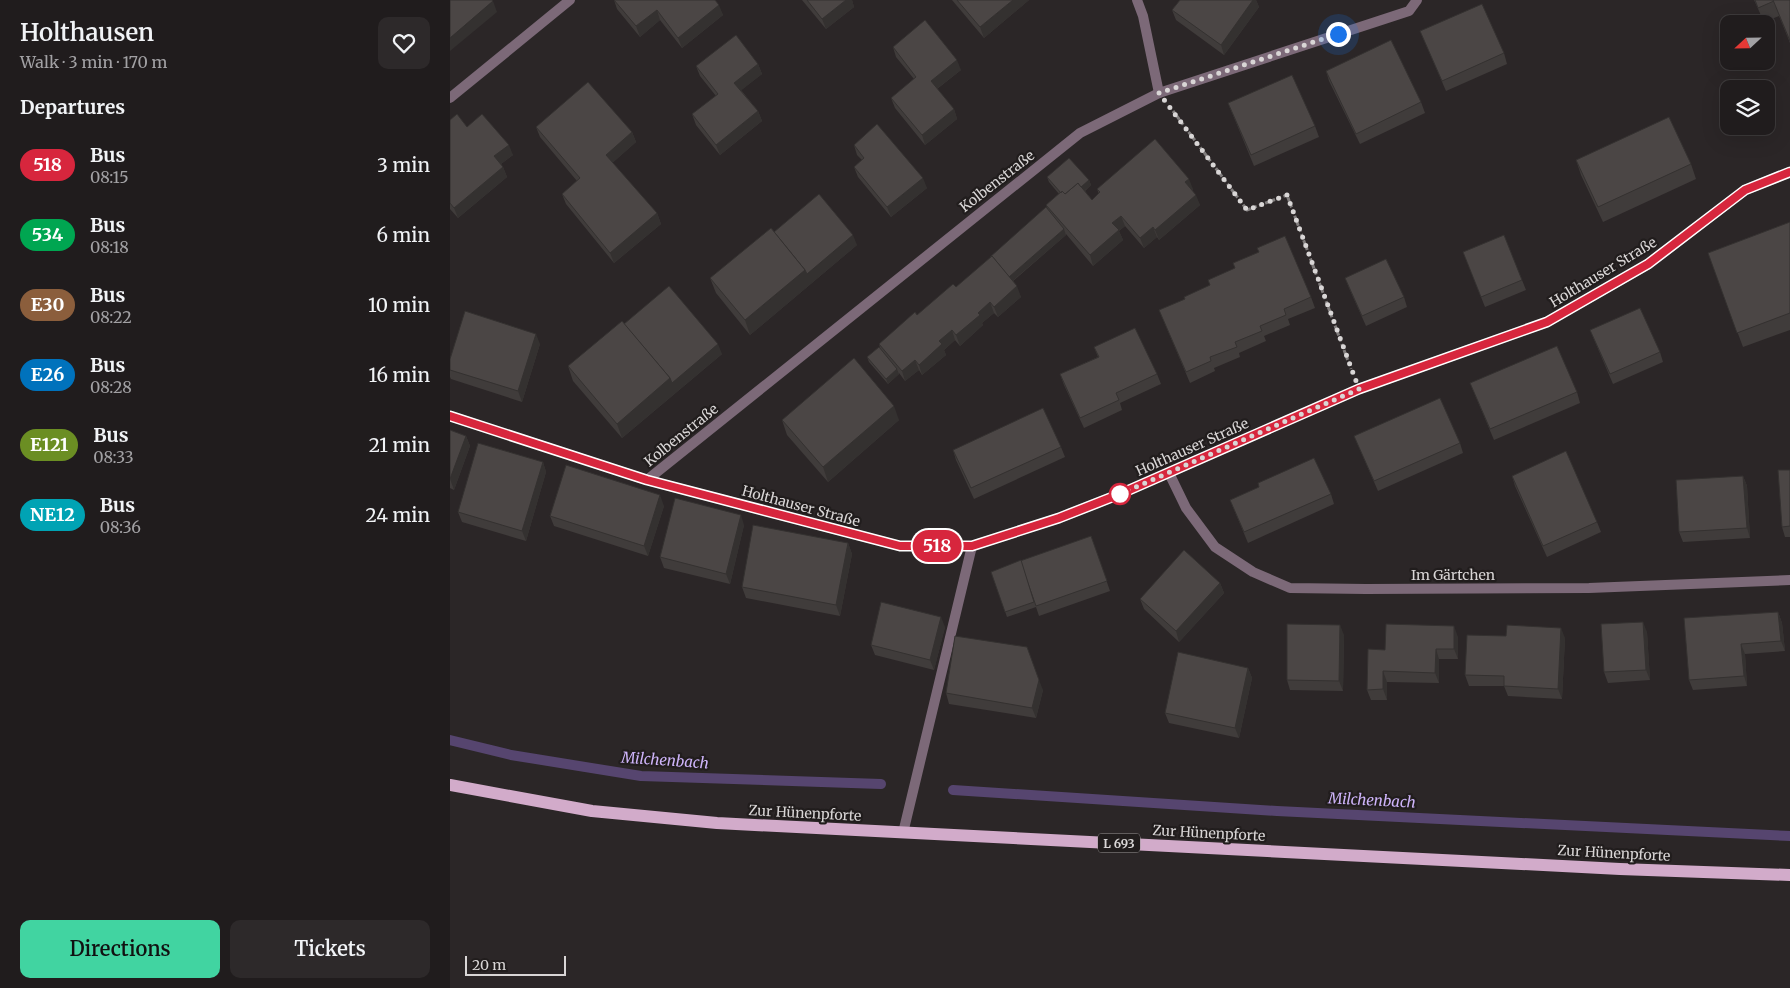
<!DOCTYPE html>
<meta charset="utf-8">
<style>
body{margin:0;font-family:Merriweather,serif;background:#2d292a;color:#f1f3f6;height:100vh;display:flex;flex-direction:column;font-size:19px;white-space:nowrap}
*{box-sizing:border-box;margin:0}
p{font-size:16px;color:#a2a1a4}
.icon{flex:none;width:28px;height:28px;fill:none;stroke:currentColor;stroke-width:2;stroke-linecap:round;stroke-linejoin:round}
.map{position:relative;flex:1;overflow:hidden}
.details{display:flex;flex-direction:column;background:#201c1d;width:450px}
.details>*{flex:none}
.badge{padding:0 10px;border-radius:16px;font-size:18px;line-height:32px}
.needle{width:32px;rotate:248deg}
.fabs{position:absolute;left:1270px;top:15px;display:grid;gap:10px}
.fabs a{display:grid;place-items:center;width:55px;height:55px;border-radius:10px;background:#201c1d;box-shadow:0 5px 20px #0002,0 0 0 1px #3d3a3b;font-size:25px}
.scale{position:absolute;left:15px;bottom:12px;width:101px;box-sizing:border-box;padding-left:5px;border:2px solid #d9d6d6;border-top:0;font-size:14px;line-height:18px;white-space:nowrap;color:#d9d6d6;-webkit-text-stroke:4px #211d1d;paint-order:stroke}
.you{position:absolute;width:25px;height:25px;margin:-12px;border:4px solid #fff;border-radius:50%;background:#1a73e8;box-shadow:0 0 0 8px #1a73e833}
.map>.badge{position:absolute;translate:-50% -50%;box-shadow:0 0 0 2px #fff}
h2{padding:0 20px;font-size:19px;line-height:45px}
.round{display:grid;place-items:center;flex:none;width:52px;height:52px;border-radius:10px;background:#2d292a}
.head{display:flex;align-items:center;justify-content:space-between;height:85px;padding:0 20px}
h1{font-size:24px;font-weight:600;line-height:38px}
.cta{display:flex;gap:10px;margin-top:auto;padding:10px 20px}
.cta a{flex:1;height:58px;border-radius:10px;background:#41d4a1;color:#111;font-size:20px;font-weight:600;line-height:58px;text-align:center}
.cta a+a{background:#2d292a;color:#f1f3f6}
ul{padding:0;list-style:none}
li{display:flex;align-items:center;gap:15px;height:70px;padding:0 20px}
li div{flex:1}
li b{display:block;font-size:19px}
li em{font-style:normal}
li .badge{min-width:55px;font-weight:700;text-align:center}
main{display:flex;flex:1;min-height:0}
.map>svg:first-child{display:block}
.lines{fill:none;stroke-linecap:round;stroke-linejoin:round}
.stream{stroke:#56456f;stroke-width:10}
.path{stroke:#817d7d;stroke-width:3;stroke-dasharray:4 2.5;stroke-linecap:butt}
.minor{stroke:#7c6978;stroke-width:10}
.primary{stroke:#d2abca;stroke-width:12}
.wall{fill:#403c3b}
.shaded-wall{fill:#343130}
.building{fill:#4b4645;stroke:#343130}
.line-casing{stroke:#fff;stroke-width:11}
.line{stroke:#d7263d;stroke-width:8}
.walk{stroke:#d9d6d6;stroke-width:5;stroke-dasharray:0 9}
.stop-dot{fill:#fff;stroke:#d7263d;stroke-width:2.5}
.labels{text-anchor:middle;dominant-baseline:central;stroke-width:4.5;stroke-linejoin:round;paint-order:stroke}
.shield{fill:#211d1d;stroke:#a29e9e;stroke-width:1}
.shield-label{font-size:12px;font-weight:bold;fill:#d9d6d6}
.street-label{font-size:14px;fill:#d9d6d6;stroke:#211d1d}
.water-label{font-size:15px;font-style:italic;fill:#ceb4fa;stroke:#211d1d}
</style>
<main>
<section class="details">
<div class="head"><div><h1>Holthausen</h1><p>Walk · 3 min · 170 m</p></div><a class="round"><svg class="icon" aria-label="heart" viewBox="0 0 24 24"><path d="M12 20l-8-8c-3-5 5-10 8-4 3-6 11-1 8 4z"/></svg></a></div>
<h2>Departures</h2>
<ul>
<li><span class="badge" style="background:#d7263d;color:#fff">518</span><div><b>Bus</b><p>08:15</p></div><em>3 min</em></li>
<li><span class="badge" style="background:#00a651;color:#fff">534</span><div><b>Bus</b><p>08:18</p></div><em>6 min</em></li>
<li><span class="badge" style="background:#8b5e3c;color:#fff">E30</span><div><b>Bus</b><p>08:22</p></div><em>10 min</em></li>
<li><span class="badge" style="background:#0072bc;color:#fff">E26</span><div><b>Bus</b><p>08:28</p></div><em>16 min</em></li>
<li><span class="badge" style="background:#6b8e23;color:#fff">E121</span><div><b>Bus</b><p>08:33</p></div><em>21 min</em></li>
<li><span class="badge" style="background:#00a3b4;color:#fff">NE12</span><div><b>Bus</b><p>08:36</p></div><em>24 min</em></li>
</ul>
<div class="cta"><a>Directions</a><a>Tickets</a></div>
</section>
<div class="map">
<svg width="1340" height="988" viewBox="0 0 1340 988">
<rect width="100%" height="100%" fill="#2b2627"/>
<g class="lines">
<!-- stream -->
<g class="stream">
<polyline points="0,740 61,755 191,776 431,784"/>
<polyline points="503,790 827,811 1340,836"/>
</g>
<!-- path -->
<polyline class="path" points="723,111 797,210 837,195 901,369"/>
<!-- minor -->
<g class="minor">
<polyline points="687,0 693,16 709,93"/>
<polyline points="0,98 120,0"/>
<polyline points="0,416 197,480 450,546 522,546 609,518 670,494 909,389 1097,322 1199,264 1295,190 1340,172"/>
<polyline points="719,473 736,508 765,547 803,572 840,588 916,589 1139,588 1340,580"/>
<polyline points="197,480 630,133 709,93 959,11 967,0"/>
<polyline points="453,833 522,546"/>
</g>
<!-- primary -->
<polyline class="primary" points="0,785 142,811 267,823 1170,869 1340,875"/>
</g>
<!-- wall -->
<g class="wall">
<polygon points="164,0 265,0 273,15 232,48 210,20 190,37 167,9"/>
<polygon points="352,0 402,0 404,7 376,29"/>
<polygon points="502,0 579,0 534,38"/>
<polygon points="730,0 806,0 809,7 774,55 726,20 722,10"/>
<polygon points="1304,0 1340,0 1340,43 1329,16 1314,22"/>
<polygon points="970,31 1054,53 1057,64 996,91"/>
<polygon points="443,47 511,70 487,89 504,109 507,119 475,145 445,108 441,98 464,79 446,57"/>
<polygon points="308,64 312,74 291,90 308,111 312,121 270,155 246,125 242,114 266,96 250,76 246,66"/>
<polygon points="876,71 971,102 975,113 910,144 879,81"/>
<polygon points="778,103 865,126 869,137 804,166"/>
<polygon points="0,120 63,155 51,164 53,167 57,177 8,218 0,209"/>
<polygon points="86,127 182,132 186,142 162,163 207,213 211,224 164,263 116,204 112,194 127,181 90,137"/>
<polygon points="404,145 477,188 441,217 408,177 404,167 412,160 407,155"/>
<polygon points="1126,160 1241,164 1246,179 1153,222 1131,175"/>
<polygon points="597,177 639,180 641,185 635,191 642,200 649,194 647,189 743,189 742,190 750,205 709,240 707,237 694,248 675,226 669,231 673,240 643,266 616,234 616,235 563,281 571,297 548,317 544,313 532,323 533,325 510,346 505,340 494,350 496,355 472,375 469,370 455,381 449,373 449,374 438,384 419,362 417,357 430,348 429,344 467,315 506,287 598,210 596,205 609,194 599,182"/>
<polygon points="1340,222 1340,330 1293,347 1258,253"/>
<polygon points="407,245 300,335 266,293 260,278"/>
<polygon points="1013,252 1072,280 1076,290 1035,307"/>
<polygon points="895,278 954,297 957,307 916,326 899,288"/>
<polygon points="734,297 861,297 865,308 838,319 840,325 814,336 816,341 789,353 790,357 764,368 765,371 740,383 709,310 735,300"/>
<polygon points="174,324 272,354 172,438 123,381 118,366"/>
<polygon points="1140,330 1210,352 1213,362 1163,384"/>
<polygon points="90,344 72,402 1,379 0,377 0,359"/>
<polygon points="644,347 707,374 711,384 670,403 672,410 634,428 614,385 610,374 648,357"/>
<polygon points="1020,383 1127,392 1130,403 1044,440"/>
<polygon points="332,420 449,420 378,482 337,435"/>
<polygon points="0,430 16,436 20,446 4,490 0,488"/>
<polygon points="904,436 1010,443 1013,453 928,491"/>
<polygon points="611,447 615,457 524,499 506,460 503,450"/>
<polygon points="93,462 96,472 76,541 12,522 8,512"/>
<polygon points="1340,470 1340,537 1335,537 1332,527"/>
<polygon points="1062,476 1147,522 1151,532 1097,557 1065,486"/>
<polygon points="1293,476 1297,486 1300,538 1233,542 1229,532"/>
<polygon points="809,487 881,494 884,504 798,543 780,500"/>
<polygon points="214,506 198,556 104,526 100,516"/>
<polygon points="294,525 280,584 214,568 210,557"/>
<polygon points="641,536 660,591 589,616 586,607 557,617 541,572"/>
<polygon points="398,543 402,554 390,616 296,598 292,587"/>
<polygon points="770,583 774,593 729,642 694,609 690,599"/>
<polygon points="1328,612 1332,623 1335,651 1295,654 1297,686 1243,690 1239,680"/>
<polygon points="495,627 484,670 425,655 421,645"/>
<polygon points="1197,632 1200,680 1158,683 1154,672"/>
<polygon points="894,635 893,691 840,690 837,680"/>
<polygon points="1008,637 1008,659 989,659 989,683 937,682 937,700 921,700 917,690 935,650"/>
<polygon points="1115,638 1112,699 1058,696 1054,686 1019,686 1015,675"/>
<polygon points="798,668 802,678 789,738 719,723 715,713"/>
<polygon points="593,690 586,718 499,704 496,693"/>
</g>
<!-- shaded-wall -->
<g class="shaded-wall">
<polygon points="396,0 402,0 404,7 376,29 372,19"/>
<polygon points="563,0 579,0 534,38 530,27"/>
<polygon points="803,0 806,0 809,7 774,55 771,45"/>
<polygon points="43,1 47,12 0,51 0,38"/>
<polygon points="269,5 273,15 232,48 228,38"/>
<polygon points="207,10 210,20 190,37 186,26"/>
<polygon points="507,60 511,70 484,91 481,81"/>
<polygon points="308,64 312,74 288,93 284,83"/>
<polygon points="504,109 507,119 475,145 472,135"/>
<polygon points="308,111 312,121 270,155 266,145"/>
<polygon points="182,132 186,142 159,166 156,155"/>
<polygon points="59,145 63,155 48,166 44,156"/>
<polygon points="53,167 57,177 8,218 4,208"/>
<polygon points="473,178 477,188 441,217 437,207"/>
<polygon points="739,179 743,189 739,192 735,182"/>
<polygon points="639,180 641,185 619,204 617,199"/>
<polygon points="746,195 750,205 709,240 705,230"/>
<polygon points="207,213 211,224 164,263 160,253"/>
<polygon points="671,216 675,226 669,231 673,240 643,266 640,255 662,223"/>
<polygon points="703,227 707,237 694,248 690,238"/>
<polygon points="614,229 616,235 560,283 558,278"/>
<polygon points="403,235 407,245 300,335 295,320 355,270"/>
<polygon points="567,286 571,297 548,317 544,307"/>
<polygon points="540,302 544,313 532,323 533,325 510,346 506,335 528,313"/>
<polygon points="502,330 505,340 494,350 496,355 472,375 469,365 489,341"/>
<polygon points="86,334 90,344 72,402 68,391"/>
<polygon points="268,344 272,354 172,438 167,424 220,378"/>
<polygon points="465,360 469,370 455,381 452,371"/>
<polygon points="447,369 449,374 438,384 436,379"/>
<polygon points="444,406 449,420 378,482 373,467"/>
<polygon points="16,436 20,446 4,490 0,479"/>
<polygon points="93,462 96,472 76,541 72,531"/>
<polygon points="1293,476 1297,486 1300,538 1297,528"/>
<polygon points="210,495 214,506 198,556 194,546"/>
<polygon points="291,515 294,525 280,584 276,574"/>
<polygon points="398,543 402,554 390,616 386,605"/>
<polygon points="770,583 774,593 729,642 726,631"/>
<polygon points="1328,612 1332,623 1335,651 1331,641"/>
<polygon points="491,617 495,627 484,670 480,660"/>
<polygon points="1193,622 1197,632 1200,680 1196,670"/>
<polygon points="890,625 894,635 893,691 889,681"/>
<polygon points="1004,626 1008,637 1008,659 1004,649"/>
<polygon points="1111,628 1115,638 1112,699 1108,689"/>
<polygon points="1291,644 1295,654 1297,686 1294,676"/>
<polygon points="986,649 989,659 989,683 985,673"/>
<polygon points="798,668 802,678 789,738 785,728"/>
<polygon points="933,671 937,682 937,700 933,689"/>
<polygon points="589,680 593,690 586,718 582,708"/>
</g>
<!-- building -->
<g class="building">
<polygon points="0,0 42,0 43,1 0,38"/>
<polygon points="164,0 265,0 269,5 228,38 207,10 186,26"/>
<polygon points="357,0 396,0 372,19"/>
<polygon points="507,0 563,0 530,27"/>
<polygon points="730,0 803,0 771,45 722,10"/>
<polygon points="1305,0 1323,0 1324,1 1308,8"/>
<polygon points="1323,0 1340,0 1340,41"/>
<polygon points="1032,4 1054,53 992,81 970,31"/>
<polygon points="475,20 507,60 481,81 504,109 472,135 441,98 466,77 443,47"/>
<polygon points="286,35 308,64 284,83 308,111 266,145 242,114 268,94 246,66"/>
<polygon points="941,40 971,102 906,134 876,71"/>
<polygon points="842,75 865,126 801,155 778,103"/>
<polygon points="138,82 182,132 156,155 207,213 160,253 112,194 130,178 86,127"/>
<polygon points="7,114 17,127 32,114 59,145 44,156 53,167 4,208 0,203 0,120"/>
<polygon points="1219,117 1241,164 1148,207 1126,160"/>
<polygon points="427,124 473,178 437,207 404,167 414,158 404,145"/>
<polygon points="705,139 739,179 735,182 746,195 705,230 703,227 690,238 671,216 662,223 669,230 640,255 596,205 612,191 615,194 628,183 642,200 650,192 647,189"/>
<polygon points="619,158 639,180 631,187 628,183 615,194 612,191 611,193 597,177"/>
<polygon points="369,194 403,235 357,274 355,270 324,232"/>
<polygon points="596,207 614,229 559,277 542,256 540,257"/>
<polygon points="1340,222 1340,313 1287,333 1258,253"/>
<polygon points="321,228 355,270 295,320 260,278"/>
<polygon points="1054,235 1072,280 1031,297 1013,252"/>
<polygon points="835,236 861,297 834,309 836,315 810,326 812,331 785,342 787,347 760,357 761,361 736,372 709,310 735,299 734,297 760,285 758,280 785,268 783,263 809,252 807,248"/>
<polygon points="542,256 567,286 544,307 540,302 528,313 530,315 506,335 502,330 489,341 492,344 469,365 465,360 452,371 429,344 465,312 467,315 503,284 506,287"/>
<polygon points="936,259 954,297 912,316 895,278"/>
<polygon points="219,286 268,344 222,383 220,378 174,324"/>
<polygon points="1190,308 1210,352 1160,374 1140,330"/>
<polygon points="15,311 86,334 68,391 0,370 0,359"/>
<polygon points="172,321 220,378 167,424 118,366"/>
<polygon points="685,328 707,374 666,393 669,400 630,418 610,374 649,357 644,347"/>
<polygon points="1107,346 1127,392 1040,429 1020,383"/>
<polygon points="429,347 447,369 436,379 417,357"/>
<polygon points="404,358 444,406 373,467 332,420"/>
<polygon points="990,398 1010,443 924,481 904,436"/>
<polygon points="593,408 611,447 521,488 503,450"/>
<polygon points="0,430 16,436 0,479"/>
<polygon points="28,443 93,462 72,531 8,512"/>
<polygon points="1116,451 1147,522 1093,546 1062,476"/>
<polygon points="864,458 881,494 794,532 780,500 809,487 808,483"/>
<polygon points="116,465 210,495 194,546 100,516"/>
<polygon points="1328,470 1340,470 1340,526 1332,527"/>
<polygon points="1293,476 1297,528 1229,532 1226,480"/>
<polygon points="225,498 291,515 276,574 210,557"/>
<polygon points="303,525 398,543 386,605 292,587"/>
<polygon points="641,536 657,581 586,606 570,561"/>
<polygon points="734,550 770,583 726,631 690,599"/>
<polygon points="571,560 584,602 555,612 541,572"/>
<polygon points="431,602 491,617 480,660 421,645"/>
<polygon points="1328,612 1331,641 1291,644 1294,676 1239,680 1234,618"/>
<polygon points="1193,622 1196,670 1154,672 1151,624"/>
<polygon points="837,624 890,625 889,681 837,680"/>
<polygon points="936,624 1004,626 1004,649 986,649 985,673 933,671 933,689 917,690 918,649 935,650"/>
<polygon points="1057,625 1111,628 1108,689 1054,686 1054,676 1015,675 1017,635 1056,636"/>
<polygon points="505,636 577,647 589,680 582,708 496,693"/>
<polygon points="728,652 798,668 785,728 715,713"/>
</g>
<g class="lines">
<defs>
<polyline id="line" points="0,416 197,480 450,546 522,546 609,518 670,494 909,389 1097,322 1198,264 1295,190 1340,172"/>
</defs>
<!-- line casing -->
<use href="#line" class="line-casing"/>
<!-- line -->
<use href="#line" class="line"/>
<!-- walk -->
<polyline class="walk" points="670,494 909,389 837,195 797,210 709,93 888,34"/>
</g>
<!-- markers -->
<circle class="stop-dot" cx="670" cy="494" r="10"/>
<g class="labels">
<!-- shield labels -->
<rect class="shield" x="648" y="833.5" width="42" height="19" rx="4"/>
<g class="shield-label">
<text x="669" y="843">L 693</text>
</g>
<!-- street labels -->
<g class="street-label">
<text transform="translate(547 181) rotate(-38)">Kolbenstraße</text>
<text transform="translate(1153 272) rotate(-31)">Holthauser Straße</text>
<text transform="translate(231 435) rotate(-39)">Kolbenstraße</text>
<text transform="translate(742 447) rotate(-24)">Holthauser Straße</text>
<text transform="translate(351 506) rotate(15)">Holthauser Straße</text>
<text x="1003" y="575">Im Gärtchen</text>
<text transform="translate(355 813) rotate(3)">Zur Hünenpforte</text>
<text transform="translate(759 833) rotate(3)">Zur Hünenpforte</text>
<text transform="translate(1164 853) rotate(3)">Zur Hünenpforte</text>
</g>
<!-- water labels -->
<g class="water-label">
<text transform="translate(215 760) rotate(4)">Milchenbach</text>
<text transform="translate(922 800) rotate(3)">Milchenbach</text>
</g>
</g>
</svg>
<div class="fabs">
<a><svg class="needle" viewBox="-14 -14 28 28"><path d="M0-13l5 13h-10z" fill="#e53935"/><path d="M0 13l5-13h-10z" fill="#a2a1a4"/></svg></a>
<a><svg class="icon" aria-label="layers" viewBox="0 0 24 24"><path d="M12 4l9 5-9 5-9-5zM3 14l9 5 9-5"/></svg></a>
</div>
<div class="scale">20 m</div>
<div class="you" style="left:888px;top:34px"></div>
<b class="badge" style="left:487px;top:546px;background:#d7263d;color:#fff">518</b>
</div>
</main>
